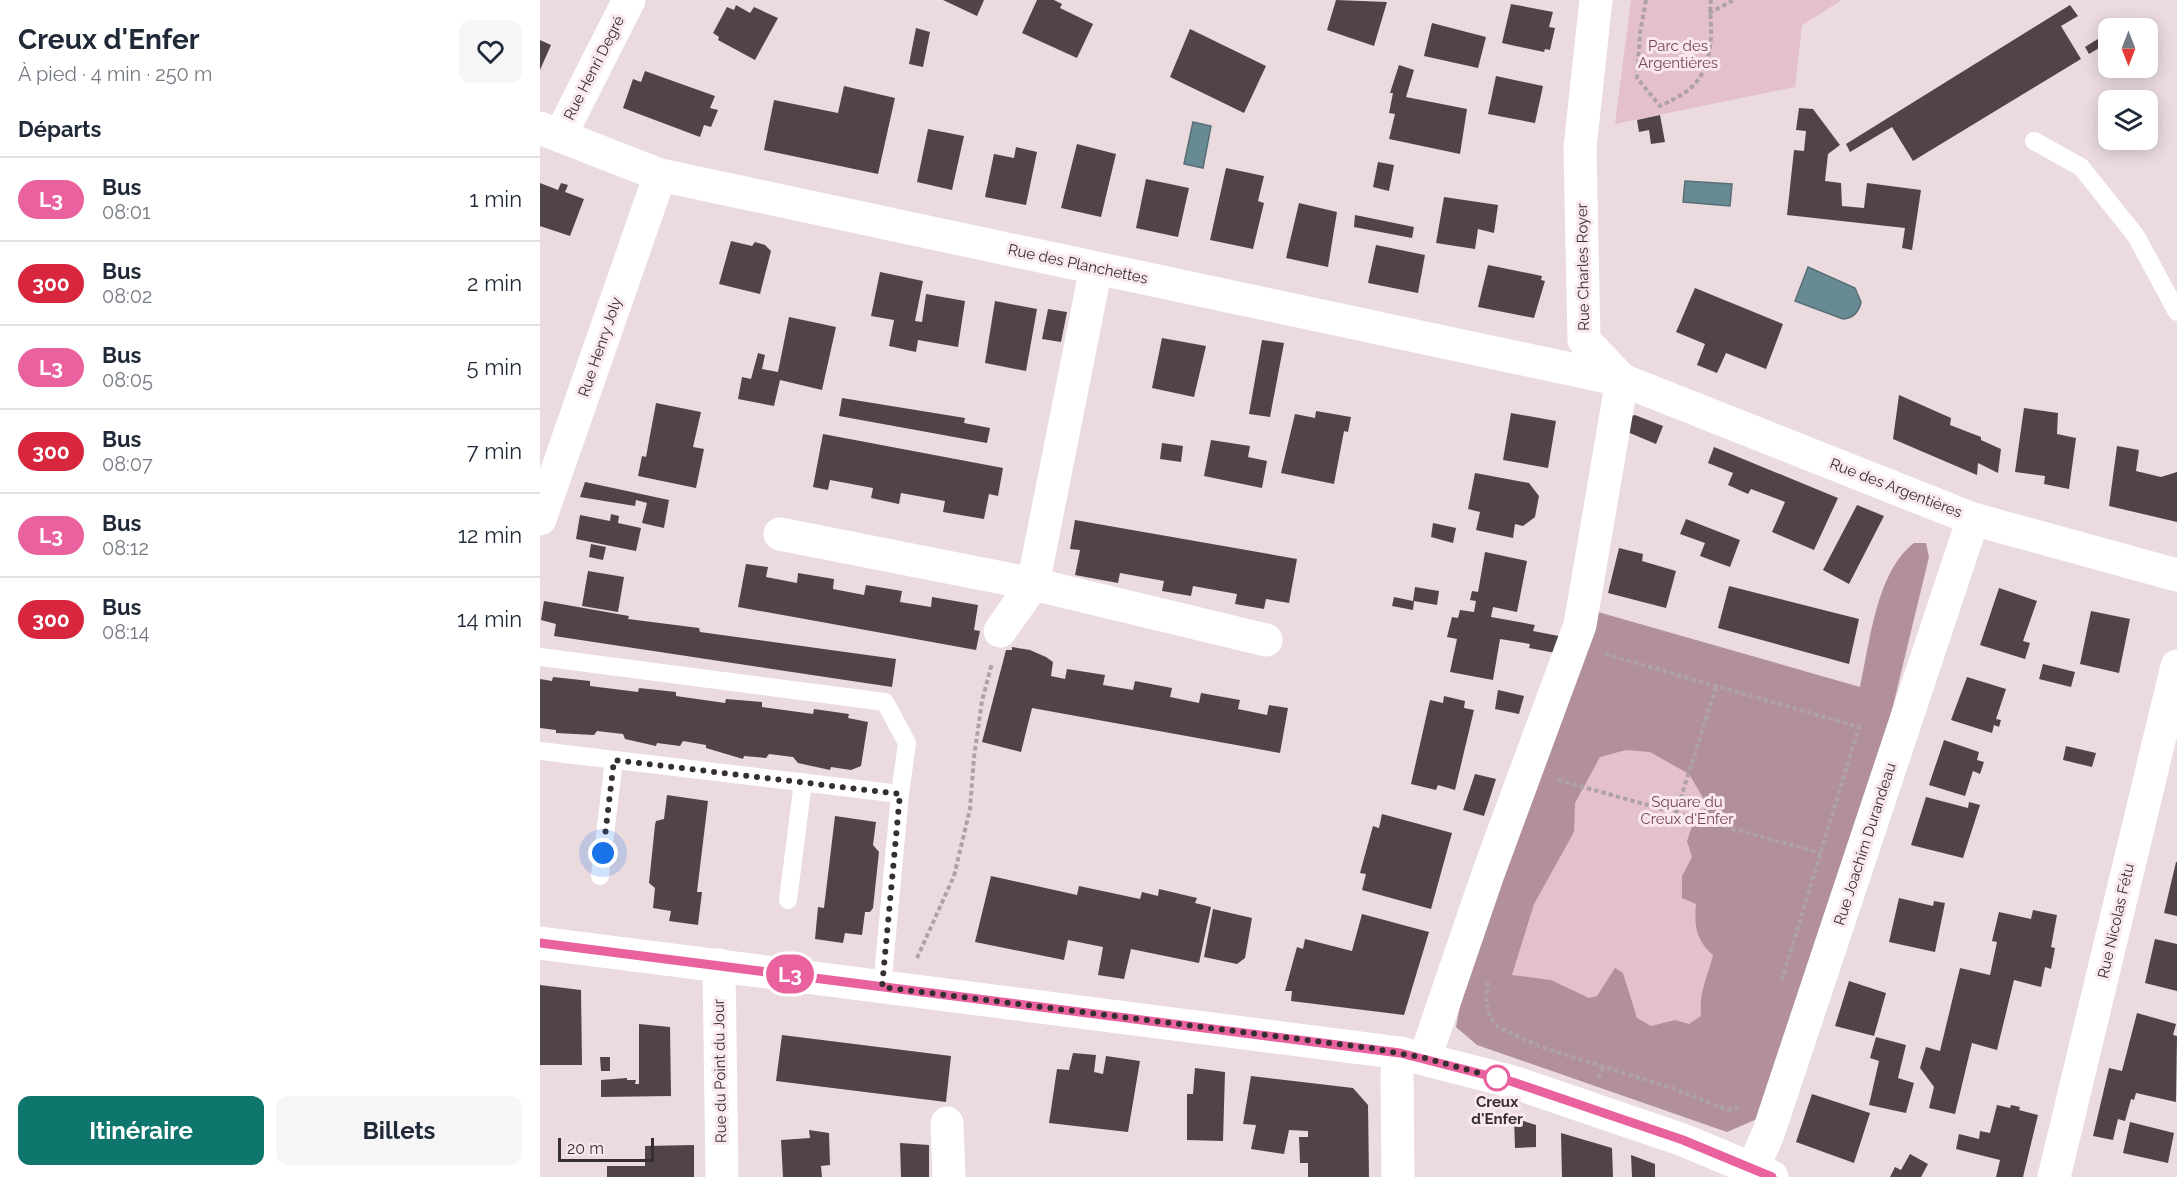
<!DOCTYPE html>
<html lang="fr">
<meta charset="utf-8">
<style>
body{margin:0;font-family:Raleway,sans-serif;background:#f6f6f7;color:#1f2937;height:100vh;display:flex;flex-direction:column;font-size:22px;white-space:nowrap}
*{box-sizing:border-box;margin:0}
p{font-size:20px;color:#747a83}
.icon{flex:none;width:33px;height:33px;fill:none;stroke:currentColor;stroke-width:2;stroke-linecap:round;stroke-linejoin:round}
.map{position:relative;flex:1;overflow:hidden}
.panel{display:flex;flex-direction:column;background:#fff;width:540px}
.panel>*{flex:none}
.badge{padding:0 12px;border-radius:20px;font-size:21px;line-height:39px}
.needle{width:39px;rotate:180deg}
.tools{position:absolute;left:1558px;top:18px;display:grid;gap:12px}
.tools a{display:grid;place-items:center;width:60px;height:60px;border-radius:12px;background:#fff;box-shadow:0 3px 15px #0003;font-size:30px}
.scale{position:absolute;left:18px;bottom:15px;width:96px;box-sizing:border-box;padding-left:6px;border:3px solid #362f31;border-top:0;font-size:16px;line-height:21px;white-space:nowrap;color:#362f31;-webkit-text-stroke:4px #f9e8ec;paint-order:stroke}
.you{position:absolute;width:30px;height:30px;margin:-15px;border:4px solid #fff;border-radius:50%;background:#1a73e8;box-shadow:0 0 0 9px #1a73e833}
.map>.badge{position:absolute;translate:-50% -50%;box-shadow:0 0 0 3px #fff}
h2{padding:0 18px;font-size:22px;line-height:54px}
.round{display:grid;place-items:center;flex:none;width:63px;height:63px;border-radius:12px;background:#f6f6f7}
.headline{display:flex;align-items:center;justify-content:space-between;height:102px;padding:0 18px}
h1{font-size:28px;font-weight:700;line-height:45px}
.primary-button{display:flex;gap:12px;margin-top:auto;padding:12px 18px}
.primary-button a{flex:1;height:69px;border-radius:12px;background:#0f766e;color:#fff;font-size:24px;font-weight:700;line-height:69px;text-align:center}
.primary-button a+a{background:#f6f6f7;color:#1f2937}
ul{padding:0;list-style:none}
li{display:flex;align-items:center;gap:18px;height:84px;padding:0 18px;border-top:2px solid #e0e1e3}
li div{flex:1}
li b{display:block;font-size:22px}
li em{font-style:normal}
li .badge{min-width:66px;font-weight:700;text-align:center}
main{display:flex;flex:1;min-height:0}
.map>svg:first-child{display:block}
.green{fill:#e4c1ca}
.forest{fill:#b29099;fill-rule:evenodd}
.water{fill:#678a93;stroke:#586f76;stroke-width:1.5}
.building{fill:#514447}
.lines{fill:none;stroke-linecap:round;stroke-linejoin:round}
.path{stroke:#afa2a5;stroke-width:4;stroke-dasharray:4.5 3;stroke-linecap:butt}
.service{stroke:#fff;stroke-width:18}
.minor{stroke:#fff;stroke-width:33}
.secondary{stroke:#fff;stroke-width:33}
.line-casing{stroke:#fff;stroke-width:14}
.line{stroke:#ea619f;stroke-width:9}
.walk{stroke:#362f31;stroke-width:6;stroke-dasharray:0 10.8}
.stop-dot{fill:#fff;stroke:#ea619f;stroke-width:3}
.labels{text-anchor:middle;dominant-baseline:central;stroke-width:6;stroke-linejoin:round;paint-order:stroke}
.park-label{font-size:15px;fill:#784655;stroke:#f9e8ec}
.street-label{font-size:15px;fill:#362f31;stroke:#f9e8ec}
.stop-label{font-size:15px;font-weight:bold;fill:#362f31;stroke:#f9e8ec}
</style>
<main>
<section class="panel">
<div class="headline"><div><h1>Creux d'Enfer</h1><p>À pied · 4 min · 250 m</p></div><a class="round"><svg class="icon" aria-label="heart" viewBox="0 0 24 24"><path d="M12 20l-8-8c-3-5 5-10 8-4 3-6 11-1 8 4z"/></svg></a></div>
<h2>Départs</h2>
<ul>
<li><span class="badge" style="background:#ea619f;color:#fff">L3</span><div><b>Bus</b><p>08:01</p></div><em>1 min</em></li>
<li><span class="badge" style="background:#d7263d;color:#fff">300</span><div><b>Bus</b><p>08:02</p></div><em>2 min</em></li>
<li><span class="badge" style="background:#ea619f;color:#fff">L3</span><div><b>Bus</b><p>08:05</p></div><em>5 min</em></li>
<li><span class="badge" style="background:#d7263d;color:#fff">300</span><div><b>Bus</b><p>08:07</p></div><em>7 min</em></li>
<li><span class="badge" style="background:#ea619f;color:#fff">L3</span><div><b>Bus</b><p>08:12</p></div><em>12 min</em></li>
<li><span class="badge" style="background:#d7263d;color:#fff">300</span><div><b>Bus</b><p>08:14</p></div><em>14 min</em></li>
</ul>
<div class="primary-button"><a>Itinéraire</a><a>Billets</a></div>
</section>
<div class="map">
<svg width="1637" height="1177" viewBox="0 0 1637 1177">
<rect width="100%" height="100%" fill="#ebdbdf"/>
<!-- green -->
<g class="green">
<polygon points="1091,0 1302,0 1262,25 1255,87 1075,124"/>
<polygon points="1051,622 1331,709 1211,1096 930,1026"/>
</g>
<!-- forest -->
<path class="forest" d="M1374,543h12l3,14 -58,240 -107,319 -37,16 -250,-87 -21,-18 4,-21 131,-396 269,77c10,-44 16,-115 54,-144zM1086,750l24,2 39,22 16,27 -1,10 -11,12 -6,18 5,16 -10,19v22l14,6c-2,22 0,36 17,51 -6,24 -14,36 -12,61l-12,8 -14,-4 -24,6 -14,-8 -14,-45 -8,-5 -18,28 -8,2 -38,-18 -39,-5 22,-71 40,-72 1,-29 25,-46z"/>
<!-- water -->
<g class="water">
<polygon points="653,122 671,126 663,168 644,164"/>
<polygon points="1145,181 1192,184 1190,206 1143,202"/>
<path d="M1268,267l47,21 6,14c-2,10 -8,16 -18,17l-48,-18z"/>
</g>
<!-- building -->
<g class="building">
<polygon points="403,0 444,0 437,16"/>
<polygon points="497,0 514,0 522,4 520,8 553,24 537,58 482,33"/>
<polygon points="796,0 847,2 834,46 787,30"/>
<polygon points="971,4 1013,12 1009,27 1015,28 1010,50 1005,49 1004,52 962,43"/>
<polygon points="196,5 210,13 214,7 238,18 215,60 178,40 179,37 173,33 187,7 194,10"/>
<polygon points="1530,5 1538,16 1521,26 1541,59 1373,161 1352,127 1310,152 1306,144"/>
<polygon points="1587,18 1595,23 1595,26 1576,28"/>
<polygon points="892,23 946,37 938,68 884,56"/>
<polygon points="376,28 390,32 383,67 369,64"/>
<polygon points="650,29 726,66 704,113 630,77"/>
<polygon points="1569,32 1569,42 1549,54 1545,47"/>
<polygon points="0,40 11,45 0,70"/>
<polygon points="859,65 874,70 866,97 927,109 920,154 849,139 855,114 849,113 853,93 850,93"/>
<polygon points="105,71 175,96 170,108 178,110 171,127 164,125 160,137 83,108 93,79 101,82"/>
<polygon points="956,76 1003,86 995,123 948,114"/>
<polygon points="304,86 355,98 338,174 224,150 234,100 298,113"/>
<polygon points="1259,108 1273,109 1300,145 1288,154 1285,181 1301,183 1302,206 1324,208 1327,183 1381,190 1372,250 1362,248 1365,228 1247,215 1254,150 1264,151 1266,131 1256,130"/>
<polygon points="1120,115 1125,142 1111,144 1109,130 1099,132 1097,120"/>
<polygon points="388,129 424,136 412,190 377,182"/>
<polygon points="537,144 576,154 561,217 521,208"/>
<polygon points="476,147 497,152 486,205 445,197 454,154 474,158"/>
<polygon points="838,162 854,165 849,191 833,187"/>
<polygon points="686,168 724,176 718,201 724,203 713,249 670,240"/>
<polygon points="606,179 649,188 638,237 596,228"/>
<polygon points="0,183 18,190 21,183 28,185 25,192 44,199 30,236 0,226"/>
<polygon points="904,197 958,205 954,233 938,229 935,249 896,243"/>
<polygon points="759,203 797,212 788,267 746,258"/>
<polygon points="815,215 874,227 872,238 814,227"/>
<polygon points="191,241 212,246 215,242 225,245 231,251 220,294 179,284"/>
<polygon points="836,245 885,255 878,293 828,283"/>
<polygon points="948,265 1002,276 1001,280 1005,281 994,318 938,307"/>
<polygon points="340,272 383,281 375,321 382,322 386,294 425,301 418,347 378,340 376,352 349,346 354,320 331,316"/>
<polygon points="1155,288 1243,324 1226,369 1186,353 1177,373 1157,365 1165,344 1136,332"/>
<polygon points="455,301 497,309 486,371 445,363"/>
<polygon points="508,309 527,312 521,342 502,339"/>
<polygon points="249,317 296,327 282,390 240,380 234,406 198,399 202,377 211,379 218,353 225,355 222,369 238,372"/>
<polygon points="622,338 666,346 654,397 612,388"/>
<polygon points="722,340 744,343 730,417 709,414"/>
<polygon points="1359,395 1411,418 1410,425 1441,437 1441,440 1461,449 1458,473 1438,463 1437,475 1353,439"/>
<polygon points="302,398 425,418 424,423 450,428 447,443 299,416"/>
<polygon points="116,403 161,412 153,447 164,449 156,488 98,476 102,456 106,457"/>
<polygon points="1484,408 1518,413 1517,434 1536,438 1529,489 1504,484 1505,476 1475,472"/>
<polygon points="776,411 811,417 808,432 804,431 794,484 741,473 755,414 775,418"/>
<polygon points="971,413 1016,421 1008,468 963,460"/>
<polygon points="1095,415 1123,426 1116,444 1085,431 1088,417"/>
<polygon points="283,434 463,468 458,496 449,494 444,519 403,512 405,501 361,493 359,504 331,498 333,488 290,480 288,490 273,487"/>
<polygon points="671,440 710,446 708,457 727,461 722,488 664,476"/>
<polygon points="622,443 643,446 641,462 620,459"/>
<polygon points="1577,446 1599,450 1596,471 1621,477 1637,472 1637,522 1569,506"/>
<polygon points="1174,447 1298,498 1274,550 1232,532 1245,502 1211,489 1208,494 1188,485 1193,473 1168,463"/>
<polygon points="935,473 989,483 999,496 995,517 983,526 975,524 973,538 936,530 940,512 928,509"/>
<polygon points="45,482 129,500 124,528 102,523 107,503 96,500 95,506 40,497"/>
<polygon points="1317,505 1344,516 1309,584 1283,570"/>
<polygon points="71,514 79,516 78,523 101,528 96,551 36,539 40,515 70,521"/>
<polygon points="1146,519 1200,540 1190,567 1160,556 1165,543 1140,534"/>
<polygon points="535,520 757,559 749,603 726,599 724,609 695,604 697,594 653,586 651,596 622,591 624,581 580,573 578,583 535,575 540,550 530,549"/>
<polygon points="893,523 916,528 913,543 891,537"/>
<polygon points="51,544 66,547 63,560 49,557"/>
<polygon points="1079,548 1103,554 1102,561 1136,571 1126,608 1068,593"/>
<polygon points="945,552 987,561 977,612 953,607 951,617 995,625 993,631 1024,637 1021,654 989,648 990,644 960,639 953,680 910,672 917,639 907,637 912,617 918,618 920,610 934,612 936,601 930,600 932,591 938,592"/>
<polygon points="206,564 228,567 226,577 257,583 258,573 294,579 293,589 324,595 326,585 362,591 360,602 391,607 392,597 438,605 434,630 440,631 436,650 198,607"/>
<polygon points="48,571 84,577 78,612 42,606"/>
<polygon points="1189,586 1319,619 1309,664 1178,628"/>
<polygon points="875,587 899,591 897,605 874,601 873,610 852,606 854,597 873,601"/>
<polygon points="1459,588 1497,601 1483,641 1490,643 1485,659 1440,645"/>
<polygon points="4,601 89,616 88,619 159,628 160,632 356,659 352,687 14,636 16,624 1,620"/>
<polygon points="1551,611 1590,619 1579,673 1540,664"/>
<polygon points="472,647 490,650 506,657 513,662 511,676 525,679 527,669 565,675 563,685 593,690 595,681 632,688 630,697 659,703 661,693 700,700 698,709 727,715 729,705 748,708 740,753 492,708 481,752 442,742 466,650 472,650"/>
<polygon points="1503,664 1535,672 1531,687 1499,679"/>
<polygon points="13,677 50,681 50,686 98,692 99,688 136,692 136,696 185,703 186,699 222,702 222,707 273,714 274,709 309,714 308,718 328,722 321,766 311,770 291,767 290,770 258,763 253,757 229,754 226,758 204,756 203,759 166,748 166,745 143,741 140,746 117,743 116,746 85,739 83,734 57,731 54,735 16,733 16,730 0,728 0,679 12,681"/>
<polygon points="1427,677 1466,689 1456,719 1461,720 1459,727 1454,725 1452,733 1411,720"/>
<polygon points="958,690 984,696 979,714 955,709"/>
<polygon points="904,696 925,701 924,708 934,710 915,790 898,785 896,790 871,784 890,700 903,703"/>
<polygon points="1404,740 1439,752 1437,760 1444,762 1440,774 1433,771 1425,796 1389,785"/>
<polygon points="1526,746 1556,753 1552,767 1523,760"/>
<polygon points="935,774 956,779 944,816 923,810"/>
<polygon points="127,795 168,801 157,892 162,892 158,925 129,921 131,911 113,908 115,888 109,883 115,825 116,821 124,819"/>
<polygon points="1386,797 1428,808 1429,802 1440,805 1423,858 1371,845"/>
<polygon points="842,814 912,833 891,909 822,890 826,874 820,873 833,826 839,828"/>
<polygon points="295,816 336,822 333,845 339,852 333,908 330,912 325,912 322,935 305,933 303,943 275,939 278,907 284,908"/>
<polygon points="1636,862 1637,862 1637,916 1624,913"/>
<polygon points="451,876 537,895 539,886 600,899 602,892 618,896 619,889 657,898 655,903 671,907 659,963 591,949 584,979 558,975 563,947 528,940 524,960 435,942"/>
<polygon points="1359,898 1393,906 1394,901 1405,903 1395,952 1349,942"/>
<polygon points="673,909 712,918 705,958 697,964 664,957"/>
<polygon points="1493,910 1517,915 1511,947 1515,948 1511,969 1505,967 1501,987 1474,980 1457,1050 1432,1043 1415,1114 1389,1108 1394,1087 1380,1068 1386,1047 1400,1051 1420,968 1450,975 1457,942 1452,941 1459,912 1491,919"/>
<polygon points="822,914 889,932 864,1015 751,1001 752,991 745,991 757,947 763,949 765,939 812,951"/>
<polygon points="1615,939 1637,944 1637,991 1605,983"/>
<polygon points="1309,981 1346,993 1334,1036 1295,1026"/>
<polygon points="0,985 41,990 42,1065 0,1065"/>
<polygon points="1597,1013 1636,1024 1633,1035 1637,1036 1636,1102 1596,1093 1594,1100 1591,1099 1585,1121 1578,1119 1573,1140 1553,1136 1569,1068 1582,1071"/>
<polygon points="99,1024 130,1027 131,1096 61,1097 61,1080 87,1078 87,1080 96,1080 95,1084 99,1084"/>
<polygon points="242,1035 411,1056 406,1102 236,1081"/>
<polygon points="1336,1037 1366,1045 1358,1078 1374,1083 1366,1113 1329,1105 1339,1061 1330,1058"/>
<polygon points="533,1053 556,1055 554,1072 563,1074 566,1056 600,1061 588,1132 509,1123 517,1069 529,1070"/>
<polygon points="60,1057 70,1057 70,1071 61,1071"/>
<polygon points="655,1068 685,1072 683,1141 647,1140 647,1094 653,1094"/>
<polygon points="711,1076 813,1088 828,1105 829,1177 768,1177 768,1163 760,1163 759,1137 768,1137 768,1131 749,1130 744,1154 711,1149 716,1125 703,1124"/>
<polygon points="1272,1094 1330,1113 1314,1163 1256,1142"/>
<polygon points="1457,1105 1470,1108 1471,1105 1480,1107 1479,1110 1498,1115 1483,1177 1456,1177 1460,1160 1416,1149 1419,1134 1439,1139 1440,1131 1450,1133"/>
<polygon points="974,1118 996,1125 996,1147 975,1148"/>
<polygon points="1590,1122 1634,1133 1628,1163 1583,1153"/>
<polygon points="269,1130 289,1133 290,1165 281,1166 282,1177 243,1177 241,1140 270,1138"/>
<polygon points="1021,1133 1072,1148 1073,1177 1022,1177"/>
<polygon points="360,1143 389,1145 389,1177 361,1177"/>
<polygon points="154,1145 154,1177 67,1177 67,1166 105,1166 105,1146"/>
<polygon points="1370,1154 1388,1164 1381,1177 1350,1177 1355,1167 1361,1170"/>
<polygon points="1091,1155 1115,1164 1115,1177 1092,1177"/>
</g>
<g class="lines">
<!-- path -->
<g class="path">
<path d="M1106,0l-6,33 -3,45 23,28c35,-16 47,-28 51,-68 1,-13 -2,-25 0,-38"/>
<polyline points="1169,13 1194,0"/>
<polyline points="1065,654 1319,727 1241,983"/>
<polyline points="1018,780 1280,853"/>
<polyline points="1136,813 1176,687"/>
<polyline points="377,958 414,876 430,809 434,757 442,701 452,663"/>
<polyline points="948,982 946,1002 950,1017 958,1027 1001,1047 1129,1087 1188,1110 1202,1107"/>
<polyline points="1058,1078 1065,1065"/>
</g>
<!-- service -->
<g class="service">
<polyline points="1494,141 1541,167 1596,236 1637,312"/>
<polyline points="0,657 345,702 367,743 360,794"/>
<polyline points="0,751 360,794 342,987"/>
<polyline points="60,876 74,760"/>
<polyline points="248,900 263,782"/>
</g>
<!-- minor -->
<g class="minor">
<polyline points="1056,0 1040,148 1044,340 1082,380"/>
<polyline points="0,128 120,175 1082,380 1433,519 1637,575"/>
<polyline points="20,136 89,0"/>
<polyline points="0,519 120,175"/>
<polyline points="240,534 493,584 726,640"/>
<polyline points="460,631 493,584 556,268"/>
<polyline points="179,965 182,1177"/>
<polyline points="885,1058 948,874 1040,625 1082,380"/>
<polyline points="407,1123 409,1177"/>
<polyline points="1213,1168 1228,1134 1433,519"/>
<polyline points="858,1177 857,1073 860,1053"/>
<polyline points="1514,1177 1637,666"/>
</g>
<!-- secondary -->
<polyline class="secondary" points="0,943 860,1053 973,1082 1143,1140 1232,1177"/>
</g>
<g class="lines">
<defs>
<polyline id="line" points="0,943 860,1053 973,1082 1143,1140 1232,1177"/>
</defs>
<!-- line casing -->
<use href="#line" class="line-casing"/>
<!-- line -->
<use href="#line" class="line"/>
<!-- walk -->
<polyline class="walk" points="63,853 74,760 360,794 342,987 830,1048 885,1058 957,1078"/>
</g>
<!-- markers -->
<circle class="stop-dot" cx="957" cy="1078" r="12"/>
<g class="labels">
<!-- park labels -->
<g class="park-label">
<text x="1138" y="46">Parc des<tspan x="1138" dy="17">Argentières</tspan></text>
<text x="1147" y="802">Square du<tspan x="1147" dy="17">Creux d'Enfer</tspan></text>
</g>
<!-- street labels -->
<g class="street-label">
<text transform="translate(54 68) rotate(-63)">Rue Henri Degré</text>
<text transform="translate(538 264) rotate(12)">Rue des Planchettes</text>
<text transform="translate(1043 267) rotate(-91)">Rue Charles Royer</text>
<text transform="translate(60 347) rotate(-71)">Rue Henry Joly</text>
<text transform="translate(1356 488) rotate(21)">Rue des Argentières</text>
<text transform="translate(1325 844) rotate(-72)">Rue Joachim Durandeau</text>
<text transform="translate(1576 921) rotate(-77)">Rue Nicolas Fétu</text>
<text transform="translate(180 1071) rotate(-91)">Rue du Point du Jour</text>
</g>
<!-- stop labels -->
<g class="stop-label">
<text x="957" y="1102">Creux<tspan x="957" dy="17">d'Enfer</tspan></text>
</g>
</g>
</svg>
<div class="tools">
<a><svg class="needle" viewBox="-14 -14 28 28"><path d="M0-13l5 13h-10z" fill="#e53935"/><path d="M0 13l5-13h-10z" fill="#747a83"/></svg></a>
<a><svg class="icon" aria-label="layers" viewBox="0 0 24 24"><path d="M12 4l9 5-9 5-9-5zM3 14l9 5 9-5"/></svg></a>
</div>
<div class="scale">20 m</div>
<div class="you" style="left:63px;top:853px"></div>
<b class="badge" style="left:250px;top:974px;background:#ea619f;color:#fff">L3</b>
</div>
</main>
